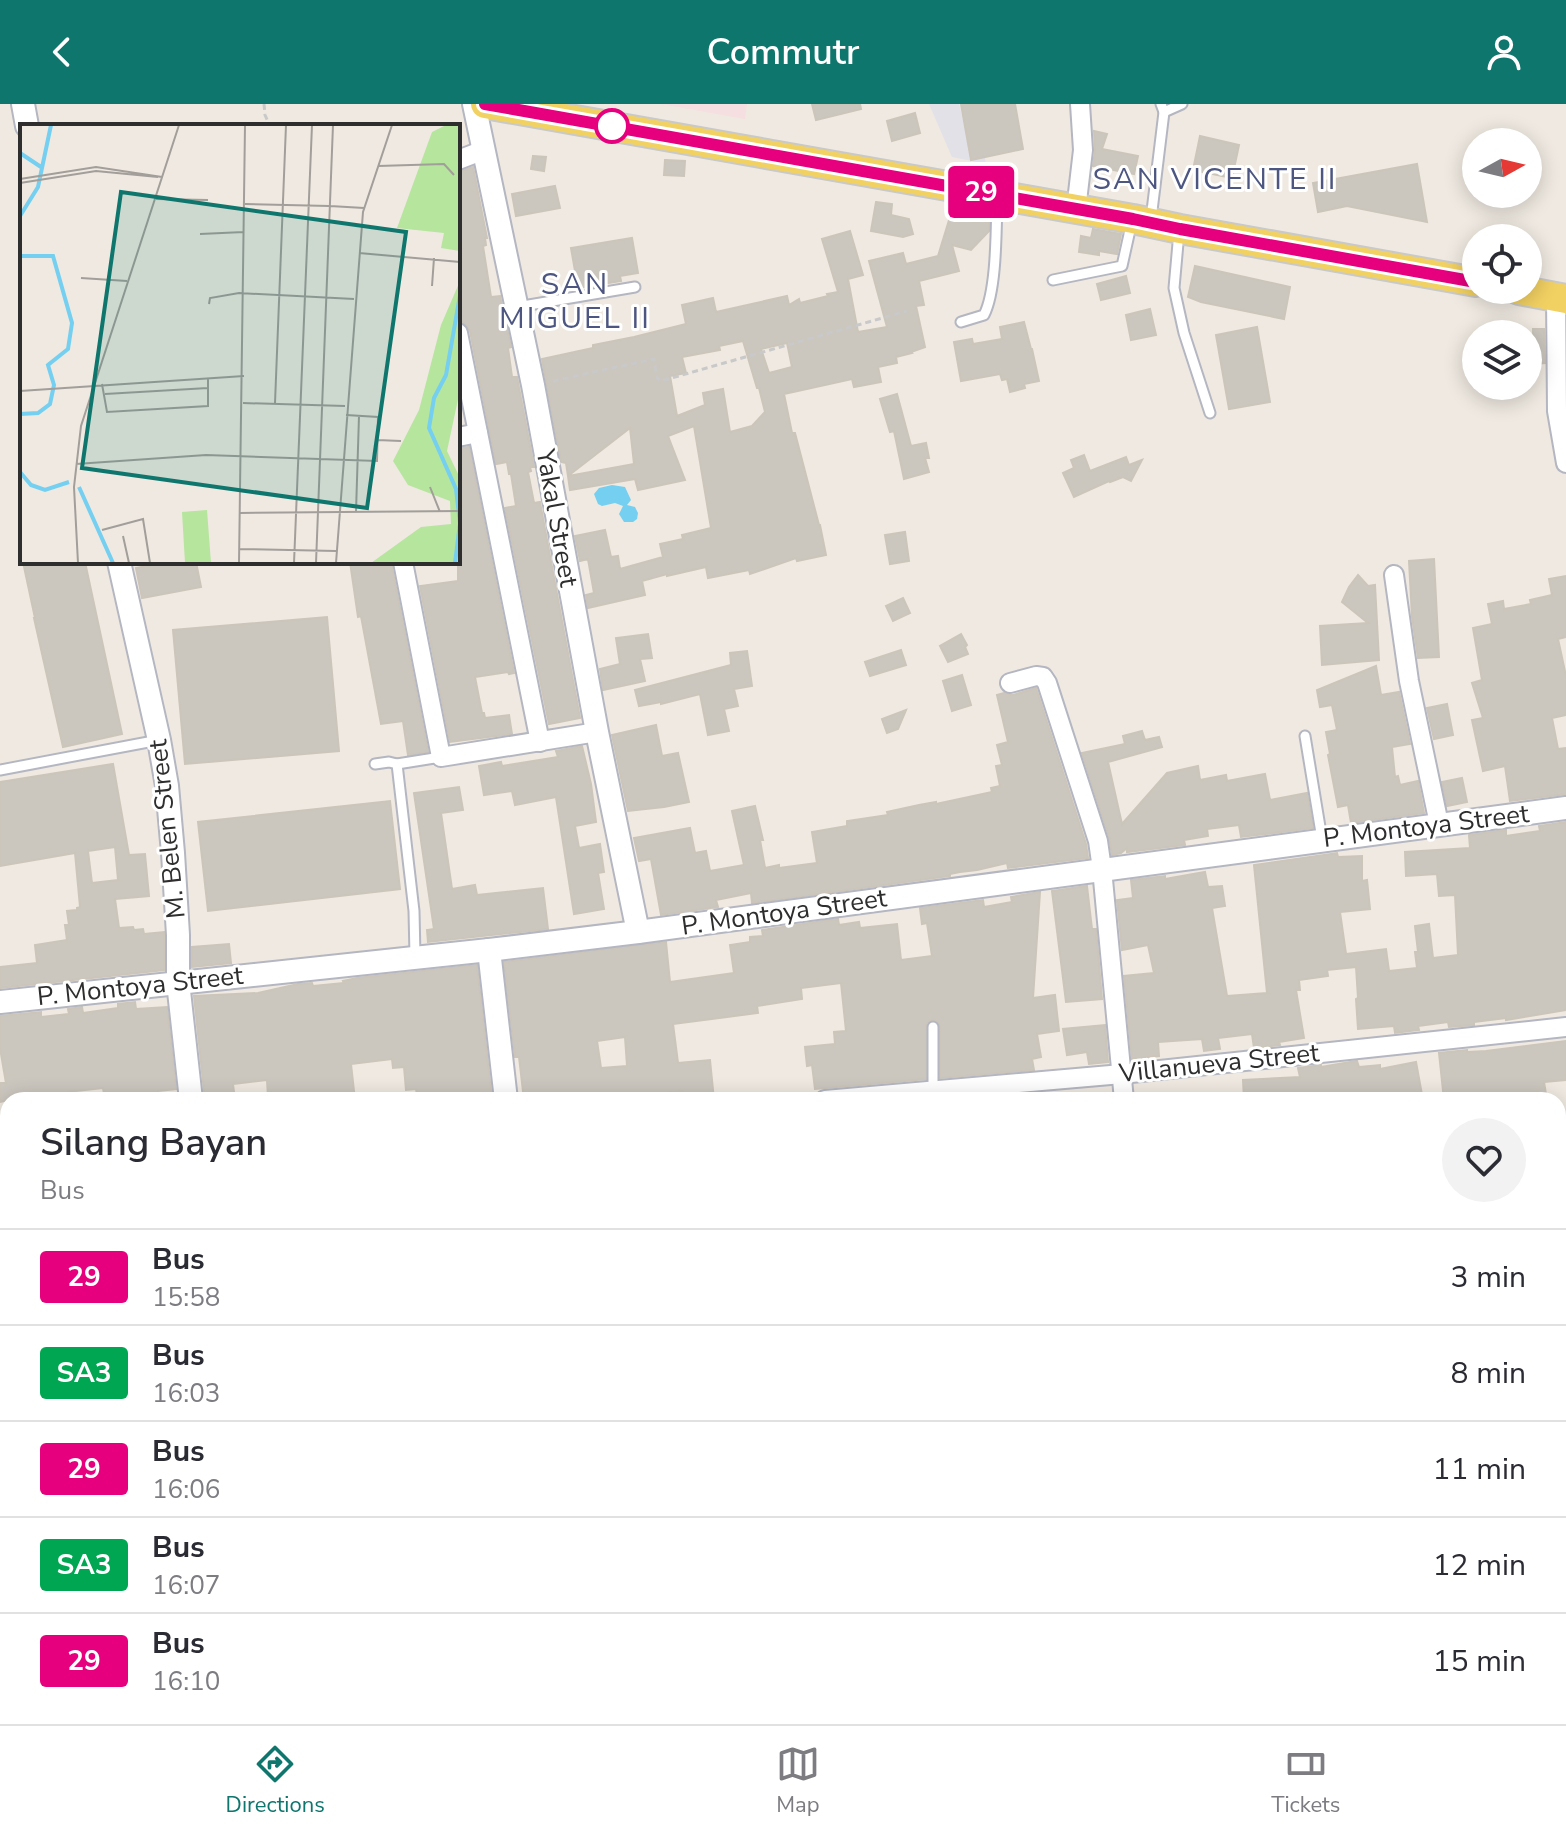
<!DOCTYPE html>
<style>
body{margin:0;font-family:"Nunito Sans",sans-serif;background:#f2f2f3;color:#2b2b33;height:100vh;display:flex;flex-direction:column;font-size:30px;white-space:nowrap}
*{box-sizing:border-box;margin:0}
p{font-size:26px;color:#7c7c81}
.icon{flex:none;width:44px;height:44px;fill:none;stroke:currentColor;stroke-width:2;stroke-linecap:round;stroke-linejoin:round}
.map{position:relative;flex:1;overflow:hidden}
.details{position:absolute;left:0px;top:988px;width:1566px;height:632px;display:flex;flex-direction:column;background:#fff;border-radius:24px 24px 0 0;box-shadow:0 4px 20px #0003}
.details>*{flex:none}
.badge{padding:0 16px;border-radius:6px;font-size:28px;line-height:52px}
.needle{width:52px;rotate:82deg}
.controls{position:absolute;left:1462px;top:24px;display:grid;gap:16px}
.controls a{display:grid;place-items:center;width:80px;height:80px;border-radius:50%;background:#fff;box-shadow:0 4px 20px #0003;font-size:40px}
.map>.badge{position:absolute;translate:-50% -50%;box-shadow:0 0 0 4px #fff}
.round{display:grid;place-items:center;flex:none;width:84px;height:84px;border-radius:42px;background:#f2f2f3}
.overview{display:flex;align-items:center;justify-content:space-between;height:136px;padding:0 40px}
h1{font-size:38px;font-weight:600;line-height:60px}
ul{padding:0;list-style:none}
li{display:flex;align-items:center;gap:24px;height:96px;padding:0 40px;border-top:2px solid #e1e1e2}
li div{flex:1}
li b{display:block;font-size:30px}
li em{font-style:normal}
li .badge{min-width:88px;font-weight:700;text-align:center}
header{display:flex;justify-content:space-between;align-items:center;height:104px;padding:0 40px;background:#0f766e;color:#fff;font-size:36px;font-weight:600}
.dock{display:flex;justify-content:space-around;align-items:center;height:112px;border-top:2px solid #e1e1e2;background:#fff;font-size:22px;color:#7c7c81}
.dock a{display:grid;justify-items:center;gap:4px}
.dock .on{color:#0f766e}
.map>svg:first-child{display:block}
.industrial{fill:#e3e1e8}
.education{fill:#f0e6d1}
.medical{fill:#f5dfe0}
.water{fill:#75cff0}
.building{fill:#cbc7bf;stroke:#cbc5ba;stroke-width:2;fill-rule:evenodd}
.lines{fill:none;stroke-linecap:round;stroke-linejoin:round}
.service-casing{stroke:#b4b7c1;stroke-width:13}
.minor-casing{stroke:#b4b7c1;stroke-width:22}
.tertiary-casing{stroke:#b4b7c1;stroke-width:26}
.secondary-casing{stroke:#b4b7c1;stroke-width:30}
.primary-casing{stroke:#c9c9c9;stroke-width:32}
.path{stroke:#c9c9c9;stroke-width:3;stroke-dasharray:6 4;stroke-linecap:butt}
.service{stroke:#fff;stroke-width:9}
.minor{stroke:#fff;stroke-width:18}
.tertiary{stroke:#fff;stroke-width:22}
.secondary{stroke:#fff;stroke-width:26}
.primary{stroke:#f2d163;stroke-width:28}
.line-casing{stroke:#fff;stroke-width:18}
.line{stroke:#e6007e;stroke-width:12}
.stop-dot{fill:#fff;stroke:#e6007e;stroke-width:4}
.labels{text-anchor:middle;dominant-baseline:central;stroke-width:6;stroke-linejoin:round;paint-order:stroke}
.street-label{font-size:26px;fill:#2e2e2e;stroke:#fff}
.quarter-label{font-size:30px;letter-spacing:2px;fill:#4d5680;stroke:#fff}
.inset-river{fill:none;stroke:#75cff0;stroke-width:4}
.inset-road{fill:none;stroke:#a29e99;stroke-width:2}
.view{fill:#0f766e;fill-opacity:0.15;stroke:#0f766e;stroke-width:4}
.inset-edge{fill:none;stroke:#2e2e2e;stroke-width:4}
</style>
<header><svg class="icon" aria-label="back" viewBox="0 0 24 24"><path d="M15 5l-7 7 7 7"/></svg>Commutr<svg class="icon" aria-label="person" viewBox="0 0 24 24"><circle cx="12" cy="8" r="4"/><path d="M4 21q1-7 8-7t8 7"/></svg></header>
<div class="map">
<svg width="1566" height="1620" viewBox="0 0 1566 1620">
<rect width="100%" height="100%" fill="#efe9e1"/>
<!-- industrial -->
<polygon class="industrial" points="929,0 959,0 963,15 978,16 986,60 952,53"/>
<!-- education -->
<polygon class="education" points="630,1612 813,1612 814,1620 631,1620"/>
<!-- medical -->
<polygon class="medical" points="661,0 747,0 745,15"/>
<!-- water -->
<polygon class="water" points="612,381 625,383 631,396 627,401 635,403 638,409 637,415 633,418 624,418 619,410 623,402 615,399 602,402 598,400 594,390 599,384"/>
<!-- building -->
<g class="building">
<polygon points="812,0 860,0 861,5 816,16"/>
<polygon points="961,0 1015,0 1023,45 971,56"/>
<polygon points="915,9 920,29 892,37 887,17"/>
<polygon points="1094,27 1107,30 1102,45 1138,52 1134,70 1093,62 1095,46"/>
<polygon points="1200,32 1239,41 1232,74 1193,66"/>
<polygon points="533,52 546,53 544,67 531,65"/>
<polygon points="665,56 685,57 684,72 664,71"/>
<polygon points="1417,60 1427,118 1347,102 1318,108 1313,79"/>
<polygon points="473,63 487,134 485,134 486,141 483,142 491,193 500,192 511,243 508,244 512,273 517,273 534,363 530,363 531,367 528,368 534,399 540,398 580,614 549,620 505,404 516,402 511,370 509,370 507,358 496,360 470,227 466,221 460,217 458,203 461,203 458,182 458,68"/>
<polygon points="555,82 560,104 516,112 512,90"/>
<polygon points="876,98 892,100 891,111 909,115 913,130 903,133 871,127"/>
<path d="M954,100l23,5 -4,13 16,-2v11l-18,19 -19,-5 7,26 -40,10 5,24 -8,1 9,41 -14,5 1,1 -16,4 1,6 -19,4 3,15 -27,5 -2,-8 -68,15 8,39h3l24,92h1l6,30 -29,6 -1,-3 -46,16 -1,-4 -41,8 -2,-11 -39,9v-2l-25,7 3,14 -57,13 -2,-13 8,-2 -6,-34 -8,2 -5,-25 30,-6 6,27 7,-1 2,13 43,-12 -3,-13 23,-5 -1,-4 29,-7 -17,-102 -26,10 17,44 -47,10 -3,-11 -65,11 -2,-14 66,-12 -4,-36 -62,48 -2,-13 -5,-1 -19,-103 51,-11v-3l41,-8 52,-13 -4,-19 31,-7 3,14 71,-16 2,9 10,-6 1,4 28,-7 -1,-2 11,-2 -16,-53 28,-8 13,44 -15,4 10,53 29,-5 -18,-66 34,-8 3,11 32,-8zM743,237l14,47h2l6,24 -13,14 -22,6 -7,-43 -20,4 2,12 -28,11 -7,-40 16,-3 -4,-16 38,-7 -1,-4zM787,239l5,24 -23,6 -8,-24z"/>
<polygon points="1093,125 1121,130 1117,150 1099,147 1099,151 1079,148 1081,132 1091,134"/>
<polygon points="632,134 638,169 620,172 621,177 578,184 571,144"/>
<polygon points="1195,162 1290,183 1284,215 1201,198 1188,193"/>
<polygon points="1126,172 1130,189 1101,196 1097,180"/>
<polygon points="1150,205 1156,231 1131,236 1126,211"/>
<polygon points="1024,218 1031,245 1032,245 1039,277 1024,280 1025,284 1010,288 1007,275 1002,276 1000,270 961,277 954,238 972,235 973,240 1002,235 1000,223"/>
<polygon points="1257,223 1270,298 1229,305 1216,231"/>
<polygon points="1533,225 1544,225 1545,259 1534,260"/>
<polygon points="897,290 911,342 926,339 929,354 925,354 929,368 904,375 894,327 890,328 880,295"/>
<polygon points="469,343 514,569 509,570 508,568 475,573 482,609 484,609 485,614 509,611 512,630 450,638 420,482 458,477 458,345"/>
<polygon points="1084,351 1090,367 1126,353 1129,361 1142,356 1131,377 1123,373 1110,378 1109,377 1074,393 1063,369 1074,364 1071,356"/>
<polygon points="905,428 909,457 890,460 885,431"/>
<polygon points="1434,455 1439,553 1418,554 1412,513 1409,457"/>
<polygon points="23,458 85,458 122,630 63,643 34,514 35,514"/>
<polygon points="167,458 196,458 201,483 142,494 136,464"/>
<polygon points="350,458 391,458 428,648 408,651 403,617 381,620 361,512 358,513"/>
<polygon points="1358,471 1368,482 1375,481 1379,556 1322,561 1320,522 1368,519 1342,498 1349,483"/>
<polygon points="1566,472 1566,533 1558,535 1566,572 1566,611 1552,614 1558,645 1566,644 1566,690 1510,697 1505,662 1483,667 1472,616 1483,614 1472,579 1482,576 1473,524 1492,520 1488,500 1503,497 1504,505 1531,500 1530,496 1552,491 1549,475"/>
<polygon points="903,494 910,509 893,517 886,502"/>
<polygon points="327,513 339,647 185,660 173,526"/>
<polygon points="648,530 652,554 640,555 645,577 603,586 600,565 620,560 616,534"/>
<polygon points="961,530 967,541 965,543 968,550 948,558 940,542"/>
<polygon points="901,546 906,561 870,572 865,558"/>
<polygon points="747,547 752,582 734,585 738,602 724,605 729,627 708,631 700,590 661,600 661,598 639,602 635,586 731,561 730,549"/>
<polygon points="1376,562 1381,591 1399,588 1410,640 1392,643 1395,673 1398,672 1400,681 1418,677 1424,709 1351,719 1348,701 1338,703 1328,651 1330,650 1326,628 1337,626 1332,601 1320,603 1317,586"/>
<polygon points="962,571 971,601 952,607 943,577"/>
<polygon points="1036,584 1086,740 1088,754 1008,764 1007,759 977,766 960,768 950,770 950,772 752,799 751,789 716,796 718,803 661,811 651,755 639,757 634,734 690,724 695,749 706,747 710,767 744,761 732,707 755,702 763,736 760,736 765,764 779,761 779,764 817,759 812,728 847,722 847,717 888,711 887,708 919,701 936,698 936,700 992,688 991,684 1000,682 996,662 1002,661 997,641 1008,638 997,591 1004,589 1013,591"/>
<polygon points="1447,600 1453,631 1434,635 1427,604"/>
<polygon points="906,606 898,625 887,629 882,615"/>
<polygon points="656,621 662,652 678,649 689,698 664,703 628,707 612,631"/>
<polygon points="1142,627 1145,636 1159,633 1162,643 1108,658 1122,720 1167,669 1198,662 1200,676 1226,671 1227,677 1265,670 1270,696 1307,689 1313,724 1241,733 1239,721 1207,725 1208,732 1184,736 1185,741 1127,748 1127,744 1121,749 1112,751 1109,733 1082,649 1125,640 1123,632"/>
<polygon points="582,642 591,680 596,718 575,722 579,744 600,740 604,768 598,769 604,805 574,810 556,693 515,701 512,687 484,691 479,662 501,658 502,662 558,653 556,647"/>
<path d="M113,660l16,91 16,-1 4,42 -34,3 4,29 14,-1 1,3 9,-1 1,5 20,-2v38l-164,18v-21l37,-4 -2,-18 32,-5 -2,-15h4l-2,-14 10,-1v-2l3,-1 -5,-54 -75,13v-84zM115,743l3,33 -26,3 -4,-32z"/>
<polygon points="1462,674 1467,698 1447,702 1442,678"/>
<polygon points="459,683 463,706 441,709 452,785 475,781 477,791 543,784 548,825 428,838 427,826 434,825 414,689"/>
<polygon points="390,697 400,785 208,807 198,718"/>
<polygon points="1566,718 1566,906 1506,916 1506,914 1474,918 1474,921 1449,923 1448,918 1418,922 1419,926 1395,929 1394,922 1358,925 1356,895 1358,894 1356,863 1327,866 1328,872 1299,876 1300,886 1296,886 1304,934 1279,938 1280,941 1254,944 1252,930 1218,934 1220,945 1204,947 1202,935 1158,938 1159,952 1132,955 1124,872 1154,869 1148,841 1122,846 1117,796 1133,794 1131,776 1165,772 1165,775 1205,768 1208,783 1222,782 1225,802 1212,804 1227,892 1267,889 1254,761 1337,749 1338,753 1362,752 1362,777 1367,776 1370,805 1340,808 1346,850 1386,845 1389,867 1417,864 1415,848 1418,848 1415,822 1429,820 1433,854 1458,851 1455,791 1439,792 1437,770 1406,772 1405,748 1470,744 1469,731 1506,726 1506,732 1540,727 1539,722"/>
<polygon points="1087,782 1092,825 1096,825 1102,895 1066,898 1052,787"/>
<path d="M1040,788l-7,106 22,-3 4,36 -22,3 4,23 -9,2 2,11 -94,8v-52l-3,-5 -5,-1 -5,3 -1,4v52l-111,10 -3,-24 -5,1 -2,-19 30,-3 -1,-12 12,-1 -5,-48 -40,5 1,11 -45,7 1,7 -85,11 5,39 32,-3 4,40h-31v-9l-49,5v4h-110l-5,-43h-4l-11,-95 162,-20 4,40 64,-9 -4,-28 20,-3v-5l13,-1 -1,-6 76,-11 1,6 20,-3 1,6 37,-4 4,36 31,-4 -5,-33 -5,1 -2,-16 63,-8 1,7 28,-5 -1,-5zM625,933l2,29 -26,2 -4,-27z"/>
<polygon points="229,840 231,859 192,863 192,843"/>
<polygon points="477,861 492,996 418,996 416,985 406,986 404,963 393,964 392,955 351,960 355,996 273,996 273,993 268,993 267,976 233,980 235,996 205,996 194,892 258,889 298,880 312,879 313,882 344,879 343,877 357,874"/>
<polygon points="135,898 136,905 167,903 176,985 158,987 159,993 136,996 105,996 103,984 67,988 68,996 8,996 0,998 0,979 6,979 0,944 0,912 41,908 41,913 69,910 68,905 82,903 83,909 118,904 118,900"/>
<polygon points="1105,921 1108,958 1089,960 1087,948 1067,951 1063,925"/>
<polygon points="1566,937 1566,976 1544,978 1547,996 1444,996 1439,949 1467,946 1467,948 1486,947"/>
<polygon points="1357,957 1359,963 1380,961 1380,965 1416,958 1423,996 1244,996 1243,976 1300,973 1298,964 1321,961 1321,963"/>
</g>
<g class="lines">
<defs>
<g id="service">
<polyline points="1164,8 1182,0"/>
<polyline points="1151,115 1164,8 1161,0"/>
<polyline points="1179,128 1174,184 1184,229 1210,309"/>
<polyline points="1053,176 1122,162 1132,117"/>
<polyline points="517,203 635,183"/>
<path d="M961,218l23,-7c13,-25 12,-87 13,-116"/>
<polyline points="1305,632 1322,735"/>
<polyline points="375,660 389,658 397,660 414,807 415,852"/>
<polyline points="397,660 441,653"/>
<polyline points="0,666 159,636"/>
<polyline points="933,923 933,986"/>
<polyline points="857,1612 858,1620"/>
</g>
<g id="minor">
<polyline points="458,56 484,46"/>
<polyline points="1076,106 1083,46 1080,0"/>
<polyline points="1556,192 1557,307 1566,359"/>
<polyline points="458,229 540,638"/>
<polyline points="458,333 478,329"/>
<polyline points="403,458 441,653 597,628"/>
<polyline points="1394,471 1409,577 1439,720"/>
<polyline points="1010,579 1036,572 1043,573 1047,579 1098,737 1102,765 1124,996"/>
<polyline points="825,996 1122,970 1566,923"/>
<polyline points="1558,1068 1566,1067"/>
<polyline points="0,1556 8,1555"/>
<polyline points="264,1612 266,1620"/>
<polyline points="1432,1612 1433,1620"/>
<polyline points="417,1620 489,1612"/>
</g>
<g id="tertiary">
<polyline points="23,0 27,22"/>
<polyline points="474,0 533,281 597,628 638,828"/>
<polyline points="119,458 159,636 167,682 173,749 178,831 178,878 191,996"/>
<polyline points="489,846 506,996"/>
<polyline points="0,898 489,846 638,828 1566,704"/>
<polyline points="0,1224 8,1223"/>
</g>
<g id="secondary">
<polyline points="1558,1185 1566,1185"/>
<polyline points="0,1354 8,1353"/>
<polyline points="1558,1367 1566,1367"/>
<polyline points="0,1466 8,1465"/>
</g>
<g id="primary">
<polyline points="485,0 1133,115 1180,125 1476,178"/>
<polyline points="1519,186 1566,195"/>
</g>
</defs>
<!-- service casing -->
<use href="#service" class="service-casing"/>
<!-- minor casing -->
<use href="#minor" class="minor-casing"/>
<!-- tertiary casing -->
<use href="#tertiary" class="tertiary-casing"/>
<!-- secondary casing -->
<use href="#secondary" class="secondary-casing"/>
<!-- primary casing -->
<use href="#primary" class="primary-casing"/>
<!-- path -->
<g class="path">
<polyline points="264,0 265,11 270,22"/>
<polyline points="553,277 654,255 657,274 661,277 907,207"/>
</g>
<!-- service -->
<use href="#service" class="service"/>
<!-- minor -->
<use href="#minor" class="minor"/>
<!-- tertiary -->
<use href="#tertiary" class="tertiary"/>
<!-- secondary -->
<use href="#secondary" class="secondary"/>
<!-- primary -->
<use href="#primary" class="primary"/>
</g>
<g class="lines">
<defs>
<polyline id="line" points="485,0 1133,115 1180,125 1476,178"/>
</defs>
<!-- line casing -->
<use href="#line" class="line-casing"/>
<!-- line -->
<use href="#line" class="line"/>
</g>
<!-- markers -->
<circle class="stop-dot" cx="612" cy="22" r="16"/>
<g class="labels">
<!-- street labels -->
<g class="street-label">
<text transform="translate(557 414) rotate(80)">Yakal Street</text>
<text transform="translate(1426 722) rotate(-7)">P. Montoya Street</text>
<text transform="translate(167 725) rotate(-96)">M. Belen Street</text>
<text transform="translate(784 808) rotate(-8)">P. Montoya Street</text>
<text transform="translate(140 882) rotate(-6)">P. Montoya Street</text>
<text transform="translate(1219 959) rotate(-6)">Villanueva Street</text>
</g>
<!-- quarter labels -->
<g class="quarter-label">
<text x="1215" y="75">SAN VICENTE II</text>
<text x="575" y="180">SAN<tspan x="575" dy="34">MIGUEL II</tspan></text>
</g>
</g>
<!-- overview -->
<g transform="translate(20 20)">
<rect width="440" height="440" fill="#efe9e1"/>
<path d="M426,1h14v126l-19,-3 3,-15 -47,-5 35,-96zM440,157v109l-13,61 13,27v85h-89l50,-36 30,-3 -1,-23 -42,-16 -15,-24 26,-51 22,-85zM187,386l4,53h-26l-3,-51z" fill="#b6e59e"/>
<path class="inset-river" d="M0,29l21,14M0,92l18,-29 13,-62M0,132h33l19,67 -4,26 -20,16 6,20 -4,19 -12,9 -18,1M0,348l11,13 14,5 24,-8M59,363l34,76M435,439l5,-40 -4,-34 -27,-61 5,-30 12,-23 14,-80"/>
<path class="inset-road" d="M358,42l66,-2 10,11M0,55l76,-12 66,10M0,59l76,-12 62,6M136,75l52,1M225,80l84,2M310,82l34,2M180,110l44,-2M339,129l101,9M61,154l46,3M412,162l2,-28M189,180l1,-6 29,-5 115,6M82,260l5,28 101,-6v-28M0,267l224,-15M85,270l103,-6M223,279l102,3M255,279l11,-278M357,316l24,1M56,340l130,-9 171,6 1,-44 -32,-2M410,363l10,25M336,388l3,-96M220,389l220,-2M82,406l41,-11 7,44M103,412l6,27M219,425l97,2M58,439l-4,-76 7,-61 98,-301M219,439l6,-438M274,439l18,-438M296,439l17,-438M316,439l27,-351 29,-87"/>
<path class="view" d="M101,68l285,40 -39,276 -285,-40z"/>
<rect width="440" height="440" class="inset-edge"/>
</g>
</svg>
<div class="controls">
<a><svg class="needle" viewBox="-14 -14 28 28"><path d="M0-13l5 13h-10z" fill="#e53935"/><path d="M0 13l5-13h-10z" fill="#7c7c81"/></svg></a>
<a><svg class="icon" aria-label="locate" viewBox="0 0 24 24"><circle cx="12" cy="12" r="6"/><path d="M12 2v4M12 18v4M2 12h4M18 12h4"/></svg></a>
<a><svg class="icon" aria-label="layers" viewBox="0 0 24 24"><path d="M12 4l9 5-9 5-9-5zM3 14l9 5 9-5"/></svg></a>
</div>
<b class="badge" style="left:981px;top:88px;background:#e6007e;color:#fff">29</b>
<section class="details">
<div class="overview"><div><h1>Silang Bayan</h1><p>Bus</p></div><a class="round"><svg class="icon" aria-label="heart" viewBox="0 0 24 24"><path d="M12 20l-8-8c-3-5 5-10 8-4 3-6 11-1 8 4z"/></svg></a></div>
<ul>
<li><span class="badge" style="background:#e6007e;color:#fff">29</span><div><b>Bus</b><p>15:58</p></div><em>3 min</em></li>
<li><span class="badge" style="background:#00a651;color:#fff">SA3</span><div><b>Bus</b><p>16:03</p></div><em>8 min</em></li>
<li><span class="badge" style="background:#e6007e;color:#fff">29</span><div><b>Bus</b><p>16:06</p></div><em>11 min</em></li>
<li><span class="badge" style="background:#00a651;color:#fff">SA3</span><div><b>Bus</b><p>16:07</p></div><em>12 min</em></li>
<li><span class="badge" style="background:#e6007e;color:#fff">29</span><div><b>Bus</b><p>16:10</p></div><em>15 min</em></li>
</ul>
</section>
</div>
<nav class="dock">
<a class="on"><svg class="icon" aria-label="directions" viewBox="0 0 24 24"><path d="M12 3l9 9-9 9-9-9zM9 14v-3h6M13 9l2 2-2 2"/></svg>Directions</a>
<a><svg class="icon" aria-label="map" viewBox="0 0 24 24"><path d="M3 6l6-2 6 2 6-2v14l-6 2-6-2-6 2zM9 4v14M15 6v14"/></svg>Map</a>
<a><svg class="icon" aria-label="tickets" viewBox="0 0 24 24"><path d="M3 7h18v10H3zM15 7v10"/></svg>Tickets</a>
</nav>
